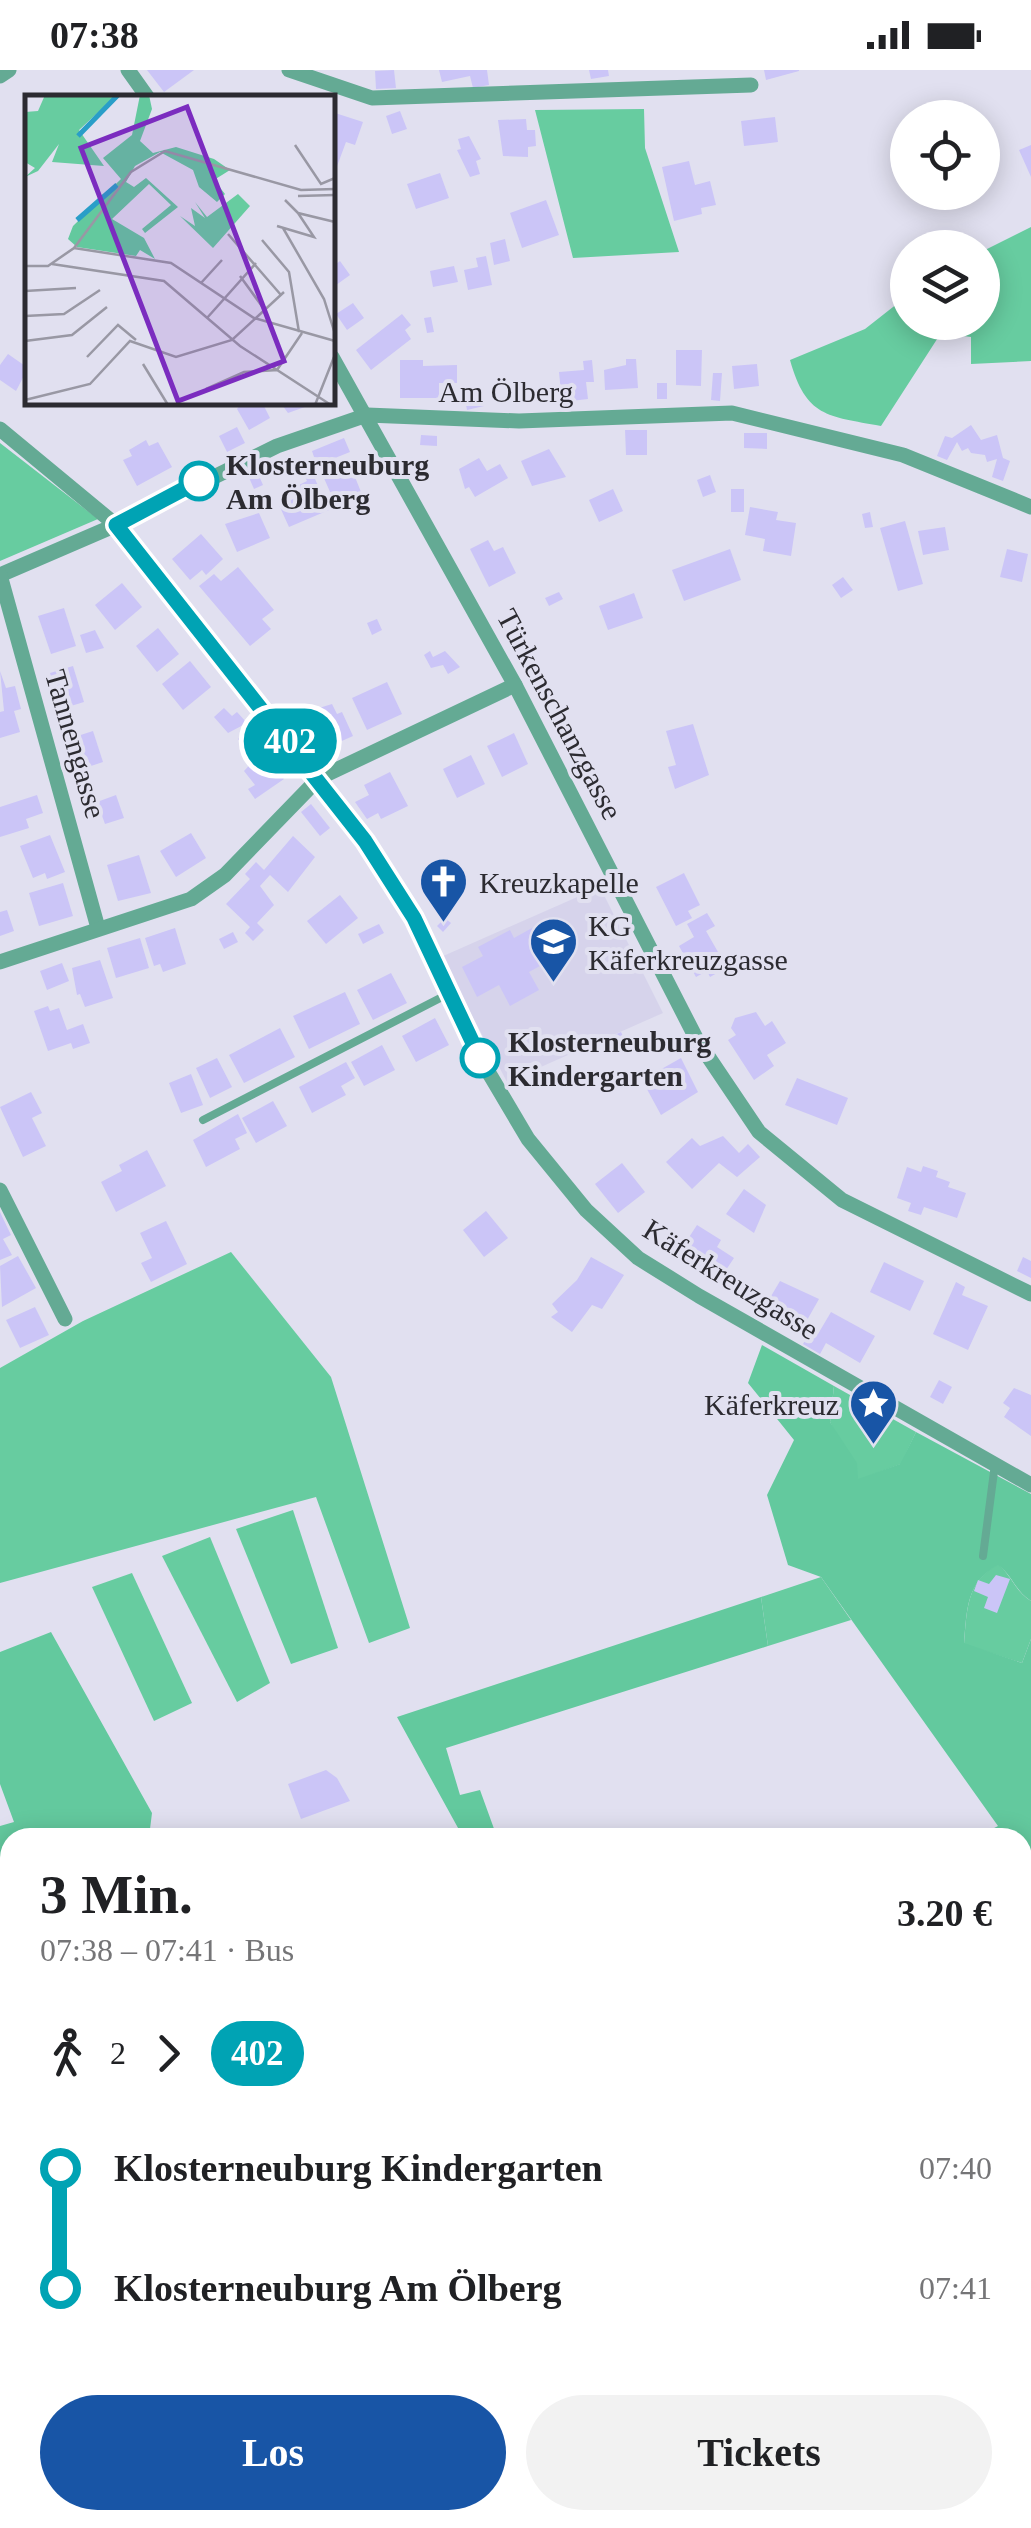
<!DOCTYPE html>
<html lang="de">
<meta charset="utf-8">
<style>
body{margin:0;font-family:Georgia,serif;background:#f2f2f2;color:#202124;height:100vh;display:flex;flex-direction:column;font-size:38px;white-space:nowrap}
*{box-sizing:border-box;margin:0}
p{font-size:32px;color:#757577}
.icon{flex:none;width:55px;height:55px;fill:none;stroke:currentColor;stroke-width:2;stroke-linecap:round;stroke-linejoin:round}
.map{position:relative;flex:1;overflow:hidden}
.side{position:absolute;left:0px;top:1758px;width:1032px;height:702px;display:flex;flex-direction:column;background:#fff;border-radius:30px 30px 0 0;box-shadow:0 5px 25px #0003}
.side>*{flex:none}
.badge{padding:0 20px;border-radius:32px;font-size:35px;line-height:65px}
.fabs{position:absolute;left:890px;top:30px;display:grid;gap:20px}
.fabs a{display:grid;place-items:center;width:110px;height:110px;border-radius:50%;background:#fff;box-shadow:0 5px 25px #0003;font-size:50px}
.map>.badge{position:absolute;translate:-50% -50%;box-shadow:0 0 0 5px #fff}
.legs{display:flex;align-items:center;gap:15px;height:110px;padding:0 40px;font-size:32px}
.legs p{margin-inline-start:auto}
.head{display:flex;align-items:center;justify-content:space-between;height:170px;padding:0 40px}
h1{font-size:55px;font-weight:700;line-height:75px}
.cta{display:flex;gap:20px;margin-top:auto;padding:20px 40px}
.cta a{flex:1;height:115px;border-radius:60px;background:#1855a6;color:#fff;font-size:40px;font-weight:700;line-height:115px;text-align:center}
.cta a+a{background:#f2f2f2;color:#202124}
ul{padding:0 40px;list-style:none}
li{display:flex;align-items:center;gap:35px;height:120px;font-size:38px}
li i{display:grid;place-items:center;width:15px;height:100%;margin:0 12px;background:currentColor}
li i::after{content:'';width:25px;height:25px;margin:-12px;border:8px solid;border-radius:50%;background:#fff}
li p{margin-inline-start:auto}
li:first-child i{background:linear-gradient(#0000 50%,currentColor 0)}
li:last-child i{background:linear-gradient(currentColor 50%,#0000 0)}
.status{display:flex;justify-content:space-between;align-items:center;height:70px;padding:0 50px;background:#fff;direction:ltr}
.status svg{height:28px;fill:currentColor}
.map>svg:first-child{display:block}
.built{fill:#d6d3eb}
.green{fill:#67cca0}
.forest{fill:#63c99e}
.lines{fill:none;stroke-linecap:round;stroke-linejoin:round}
.stream{stroke:#299ec8;stroke-width:5}
.building{fill:#cbc5f7}
.lane{stroke:#64aa94;stroke-width:8}
.street{stroke:#64aa94;stroke-width:15}
.secondary{stroke:#2b8970;stroke-width:22}
.line-1-casing{stroke:#fff;stroke-width:22}
.line-1{stroke:#00a3b4;stroke-width:15}
.stop-1-dot{fill:#fff;stroke:#00a3b4;stroke-width:5}
.labels{text-anchor:middle;dominant-baseline:central;stroke-width:8;stroke-linejoin:round;paint-order:stroke}
.street-label{font-size:30px;fill:#2c2b31;stroke:#e1e0f0}
.stop-label{font-size:30px;font-weight:bold;fill:#2c2b31;stroke:#e1e0f0;text-anchor:start}
.poi-label{font-size:30px;fill:#2c2b31;stroke:#e1e0f0;text-anchor:start}
.inset-river{fill:none;stroke:#299ec8;stroke-width:5}
.inset-road{fill:none;stroke:#9998a4;stroke-width:2.5}
.view{fill:#7b2cbf;fill-opacity:0.15;stroke:#7b2cbf;stroke-width:5}
.inset-edge{fill:none;stroke:#2c2b31;stroke-width:5}
</style>
<div class="status"><b>07:38</b><svg viewBox="0 0 49 12"><path d="M0 12V9h3v3zM5 12V6h3v6zM10 12V3h3v9zM15 12V0h3v12zM26 1h20v11H26zM47 4h2v5h-2z"/></svg></div>
<div class="map">
<svg width="1031" height="2458" viewBox="0 0 1031 2458">
<rect width="100%" height="100%" fill="#e1e0f0"/>
<!-- built -->
<polygon class="built" points="600,817 663,943 507,1012 441,887"/>
<!-- green -->
<g class="green">
<polygon points="644,39 645,78 679,182 573,188 535,40"/>
<path d="M1031,157v134l-60,3v-27l-30,-4 -60,93c-54,-10 -75,-9 -91,-66l75,-31 42,-33 1,26h74l1,-71z"/>
<polygon points="0,373 98,449 0,491"/>
<polygon points="231,1182 331,1307 410,1558 369,1573 316,1427 0,1513 0,1298 83,1251"/>
<polygon points="834,1316 916,1362 901,1394 858,1410 830,1352"/>
<polygon points="293,1440 338,1578 291,1594 236,1459"/>
<polygon points="210,1467 270,1613 237,1632 162,1486"/>
<path d="M998,1494c14,12 17,27 33,37v38l-9,24 -58,-19c3,-34 2,-62 34,-80z"/>
<polygon points="132,1503 192,1633 154,1651 92,1517"/>
<polygon points="821,1507 851,1550 768,1576 761,1527"/>
<polygon points="1023,2299 1031,2304 1031,2458 967,2458 965,2450 1022,2450"/>
</g>
<!-- forest -->
<g class="forest">
<path d="M762,1275l72,41 -4,36 27,41 1,16 42,-15 16,-32 115,62v107c-16,-10 -18,-25 -33,-36 -32,17 -31,45 -34,78l58,20 9,-24v387l-8,4 -1,-192 -45,-1 21,-11 -177,-249 -33,-12 -21,-70 27,-55 -46,-57z"/>
<polygon points="761,1527 768,1576 446,1678 460,1725 480,1720 497,1767 463,1767 397,1647"/>
<polygon points="51,1562 152,1743 149,1767 10,1768 10,1986 0,1978 0,1756 14,1752 0,1714 0,1582"/>
<polygon points="410,2450 517,2450 512,2458 404,2458"/>
</g>
<g class="lines">
<!-- stream -->
<polyline class="stream" points="1022,1953 1031,1949"/>
</g>
<!-- building -->
<g class="building">
<polygon points="147,0 194,0 164,22"/>
<polygon points="394,0 396,18 376,19 375,1"/>
<polygon points="439,0 487,0 489,15 473,18 470,6 442,12"/>
<polygon points="589,0 608,0 609,6 591,9"/>
<polygon points="764,0 799,0 799,1 766,10"/>
<polygon points="400,41 407,59 392,64 386,46"/>
<polygon points="332,42 363,52 355,75 346,72 336,99 332,98"/>
<polygon points="775,47 778,72 744,76 741,51"/>
<polygon points="526,49 527,60 535,60 536,76 528,77 528,87 503,86 498,50"/>
<polygon points="469,66 481,89 476,91 480,104 470,107 457,80 461,79 458,69"/>
<polygon points="1031,75 1031,107 1019,80"/>
<polygon points="689,91 695,115 710,111 716,135 701,138 702,144 674,151 662,97"/>
<polygon points="440,103 449,128 416,139 407,114"/>
<polygon points="546,130 559,165 522,178 510,143"/>
<polygon points="505,169 510,191 494,195 490,173"/>
<polygon points="486,186 492,215 468,220 464,200 478,197 476,188"/>
<polygon points="340,191 350,205 332,218 332,197"/>
<polygon points="454,196 458,212 433,217 430,201"/>
<polygon points="353,233 364,248 347,260 336,244"/>
<polygon points="402,244 411,255 405,260 411,269 371,300 356,280"/>
<polygon points="431,247 434,262 427,263 424,248"/>
<polygon points="676,280 702,280 701,316 676,315"/>
<polygon points="8,284 28,298 16,321 0,310 0,295"/>
<polygon points="626,289 636,289 638,318 605,320 604,300 626,295"/>
<polygon points="400,290 423,290 423,296 457,295 457,313 439,313 439,328 400,328"/>
<polygon points="592,290 594,312 586,312 588,329 562,332 559,302 584,300 583,291"/>
<polygon points="757,294 759,316 734,319 732,296"/>
<polygon points="713,303 722,303 720,331 711,330"/>
<rect x="657" y="313" width="10" height="16"/>
<polygon points="481,317 484,336 467,340 463,320"/>
<polygon points="242,332 262,332 270,348 249,360 237,339"/>
<polygon points="280,332 316,332 316,333 288,343"/>
<polygon points="971,355 981,370 997,365 1003,388 1010,391 1003,411 992,407 997,389 987,392 985,385 971,383 968,378 962,381 957,372 947,390 937,386 945,366 952,368"/>
<polygon points="237,357 245,373 227,382 219,366"/>
<polygon points="625,360 647,360 647,385 626,385"/>
<polygon points="744,363 767,363 767,379 744,378"/>
<polygon points="421,365 437,366 437,376 420,375"/>
<polygon points="344,368 350,382 330,390 334,399 342,396 346,405 353,402 361,422 335,433 323,406 315,409 329,440 289,457 279,435 303,425 299,415 307,411 299,394 314,387 312,381"/>
<polygon points="146,370 149,376 158,372 172,397 137,416 123,390 132,386 129,380"/>
<polygon points="549,379 566,407 532,416 521,391"/>
<polygon points="479,388 487,401 500,394 508,408 475,427 469,417 465,419 459,399"/>
<polygon points="256,399 263,415 254,419 247,403"/>
<polygon points="710,405 716,422 703,427 697,410"/>
<polygon points="613,419 623,441 599,452 589,430"/>
<rect x="731" y="419" width="13" height="23"/>
<polygon points="750,437 778,442 776,450 796,453 791,486 763,481 765,469 745,465"/>
<polygon points="870,442 873,457 865,458 862,444"/>
<polygon points="259,443 270,468 237,482 225,454"/>
<polygon points="905,451 923,514 898,521 880,458"/>
<polygon points="945,457 949,480 923,485 918,461"/>
<polygon points="201,464 223,489 206,505 202,500 190,510 172,489"/>
<polygon points="488,470 494,481 503,477 516,503 489,517 470,479"/>
<polygon points="730,479 741,510 684,531 672,500"/>
<polygon points="1007,479 1028,484 1022,512 1000,507"/>
<polygon points="238,497 274,540 262,549 271,559 250,576 199,516 214,504 221,511"/>
<polygon points="843,507 853,520 841,528 832,515"/>
<polygon points="122,513 142,537 115,560 95,535"/>
<polygon points="559,522 563,529 549,536 545,528"/>
<polygon points="634,523 643,548 608,560 599,536"/>
<polygon points="64,538 76,576 51,584 38,546"/>
<polygon points="377,549 382,560 372,565 367,553"/>
<polygon points="158,558 179,584 157,602 136,576"/>
<polygon points="95,560 104,578 86,583 80,565"/>
<polygon points="430,581 433,587 445,581 460,597 448,604 443,595 431,598 424,585"/>
<polygon points="190,591 211,617 183,640 162,614"/>
<polygon points="73,596 84,632 61,639 50,603"/>
<polygon points="0,601 6,618 15,616 21,639 14,641 20,662 0,668 0,642 4,641"/>
<polygon points="387,612 402,644 367,660 352,628"/>
<polygon points="332,634 337,644 342,642 353,666 326,678 316,656 301,662 293,646"/>
<polygon points="224,638 232,646 237,642 247,653 228,663 214,647"/>
<polygon points="693,654 709,705 675,719 668,697 676,695 666,661"/>
<polygon points="252,657 258,665 244,677 238,669"/>
<polygon points="93,661 103,692 76,701 65,670"/>
<polygon points="514,663 528,694 502,707 487,676"/>
<polygon points="260,684 266,685 284,709 255,729 248,719 255,715 244,701"/>
<polygon points="471,685 485,714 457,728 443,699"/>
<polygon points="390,702 408,736 381,749 378,743 367,749 355,732 369,725 364,715"/>
<polygon points="37,725 43,743 26,749 29,758 0,767 0,737"/>
<polygon points="116,725 124,748 105,754 97,732"/>
<polygon points="311,734 330,758 320,766 301,742"/>
<polygon points="191,763 206,788 176,807 160,781"/>
<polygon points="50,765 65,802 47,809 45,803 33,808 20,776"/>
<polygon points="293,766 315,787 288,822 270,805 260,816 274,835 257,853 264,860 253,871 245,863 250,857 226,834 250,809 245,804 256,792 264,800"/>
<polygon points="139,785 151,823 118,831 107,795"/>
<polygon points="684,803 700,835 688,841 692,848 676,856 656,817"/>
<polygon points="63,813 73,846 39,856 29,823"/>
<polygon points="340,825 358,848 326,874 307,851"/>
<polygon points="7,840 14,861 0,866 0,842"/>
<polygon points="707,843 715,856 706,861 722,889 736,882 740,890 710,907 707,901 696,907 679,876 694,867 687,854"/>
<polygon points="445,848 451,853 443,862 437,856"/>
<polygon points="379,854 384,863 363,874 358,864"/>
<polygon points="175,858 186,894 163,902 160,894 154,896 145,868"/>
<polygon points="532,858 549,891 529,902 539,920 510,936 499,915 477,927 462,897 483,886 478,877 510,860 514,868"/>
<polygon points="233,862 238,872 224,879 219,869"/>
<polygon points="140,868 149,898 116,908 107,878"/>
<polygon points="100,890 113,928 85,937 80,924 77,925 72,898"/>
<polygon points="62,893 69,911 47,920 40,901"/>
<polygon points="391,903 407,933 373,950 357,920"/>
<polygon points="345,922 360,954 309,979 293,946"/>
<polygon points="48,936 50,941 59,938 67,960 83,954 90,973 73,979 71,973 48,981 34,941"/>
<polygon points="756,942 765,956 772,951 786,973 767,985 774,996 754,1010 728,970 736,965 731,958 735,948"/>
<polygon points="435,948 449,975 416,992 402,966"/>
<polygon points="280,958 295,987 244,1013 229,985"/>
<polygon points="621,962 625,970 606,978 603,970"/>
<polygon points="382,975 395,1000 364,1016 351,992"/>
<polygon points="217,988 232,1017 210,1028 196,998"/>
<polygon points="681,988 698,1022 661,1045 642,1010"/>
<polygon points="346,992 355,1008 341,1016 346,1025 312,1043 299,1017"/>
<polygon points="191,1004 203,1035 181,1043 169,1013"/>
<polygon points="797,1008 848,1028 837,1055 785,1035"/>
<polygon points="31,1022 42,1043 32,1048 46,1076 23,1087 0,1037"/>
<polygon points="273,1031 287,1056 256,1073 242,1048"/>
<polygon points="238,1044 247,1063 235,1069 240,1079 206,1097 193,1070"/>
<polygon points="723,1066 739,1083 748,1074 760,1087 737,1107 719,1093 692,1119 666,1092 692,1068 700,1076"/>
<polygon points="147,1080 166,1116 116,1142 101,1112 122,1101 119,1095"/>
<polygon points="622,1093 645,1122 618,1143 595,1114"/>
<polygon points="923,1096 938,1101 936,1107 950,1112 948,1117 966,1123 957,1148 924,1137 921,1145 908,1141 911,1133 897,1128 907,1097 921,1102"/>
<polygon points="744,1119 766,1135 754,1163 726,1144"/>
<polygon points="486,1141 508,1168 484,1187 463,1160"/>
<polygon points="0,1142 11,1165 3,1169 12,1185 0,1190"/>
<polygon points="166,1151 187,1194 151,1212 141,1193 152,1188 140,1163"/>
<polygon points="697,1155 721,1170 717,1177 734,1188 718,1212 685,1190 690,1183 682,1178"/>
<polygon points="18,1186 36,1218 2,1237 0,1196"/>
<polygon points="591,1187 624,1205 602,1239 592,1235 572,1262 551,1247 558,1242 552,1234 577,1210"/>
<polygon points="1023,1187 1031,1191 1031,1208 1017,1201"/>
<polygon points="884,1192 924,1211 910,1241 870,1222"/>
<polygon points="780,1211 819,1229 802,1259 764,1238"/>
<polygon points="956,1212 965,1217 962,1225 988,1236 968,1280 933,1264"/>
<polygon points="35,1237 49,1265 20,1278 6,1250"/>
<polygon points="831,1242 875,1266 860,1293 826,1273 820,1284 803,1274 811,1260 818,1264"/>
<polygon points="939,1310 952,1317 943,1334 930,1327"/>
<polygon points="1014,1318 1031,1325 1031,1366 1004,1347 1010,1338 1003,1333"/>
<polygon points="996,1505 1010,1509 997,1543 984,1538 988,1527 974,1521 978,1510 989,1514"/>
<polygon points="326,1700 337,1708 350,1731 301,1749 288,1714"/>
</g>
<g class="lines">
<!-- lane -->
<g class="lane">
<polyline points="203,1050 450,923"/>
<polyline points="983,1486 995,1394"/>
</g>
<!-- street -->
<g class="street">
<polyline points="128,0 148,28"/>
<polyline points="289,0 372,28 751,15"/>
<polyline points="0,6 9,0"/>
<polyline points="332,287 515,615 697,970 759,1062 842,1130 1031,1224"/>
<polyline points="0,359 116,455 319,708 415,848 480,988 528,1069 586,1140 638,1188 699,1226 1031,1415"/>
<polyline points="0,505 116,455 277,376 367,345 519,351 732,343 903,385 1031,437"/>
<polyline points="0,505 98,858"/>
<polyline points="0,892 191,829 225,805 319,708 515,615"/>
<polyline points="0,1120 65,1249"/>
</g>
<!-- secondary -->
<g class="secondary">
<polyline points="1022,1887 1031,1882"/>
<polyline points="0,1938 10,1946"/>
</g>
</g>
<g class="lines">
<defs>
<polyline id="line-1" points="199,411 116,455 365,771 414,848 480,988"/>
</defs>
<!-- line-1 casing -->
<use href="#line-1" class="line-1-casing"/>
<!-- line-1 -->
<use href="#line-1" class="line-1"/>
</g>
<!-- icons -->
<defs>
<symbol id="church-pin" viewBox="-11 -11 22 30"><path d="M0 17L-7.5 6A9.5 9.5 0 1 1 7.5 6Z" fill="#1855a6" stroke="#e1e0f0"/><path d="M-1.2-6h2.4v3.5h3.3v2.4h-3.3V6h-2.4V-.1h-3.3v-2.4h3.3Z" fill="#fff"/></symbol>
<symbol id="school-pin" viewBox="-11 -11 22 30"><path d="M0 17L-7.5 6A9.5 9.5 0 1 1 7.5 6Z" fill="#1855a6" stroke="#e1e0f0"/><path d="M0-5L7-2L0 1L-7-2ZM-4 1L0 2.5L4 1V4Q0 6-4 4Z" fill="#fff"/></symbol>
<symbol id="sight-pin" viewBox="-11 -11 22 30"><path d="M0 17L-7.5 6A9.5 9.5 0 1 1 7.5 6Z" fill="#1855a6" stroke="#e1e0f0"/><path d="M0-6L1.8-2.2L6-1.7L2.9 1.2L3.7 5.4L0 3.3L-3.7 5.4L-2.9 1.2L-6-1.7L-1.8-2.2Z" fill="#fff"/></symbol>
</defs>
<g fill-rule="evenodd">
<use href="#church-pin" x="416" y="784" width="55" height="75"/>
<use href="#school-pin" x="526" y="844" width="55" height="75"/>
<use href="#sight-pin" x="846" y="1306" width="55" height="75"/>
</g>
<!-- markers -->
<g class="stop-1-dot">
<circle cx="199" cy="411" r="18"/>
<circle cx="480" cy="988" r="18"/>
</g>
<g class="labels">
<!-- street labels -->
<g class="street-label">
<text x="506" y="321">Am Ölberg</text>
<text transform="translate(560 644) rotate(62)">Türkenschanzgasse</text>
<text transform="translate(76 674) rotate(74)">Tannengasse</text>
<text transform="translate(731 1209) rotate(32)">Käferkreuzgasse</text>
</g>
<!-- stop labels -->
<g class="stop-label">
<text x="226" y="394">Klosterneuburg<tspan x="226" dy="34">Am Ölberg</tspan></text>
<text x="508" y="971">Klosterneuburg<tspan x="508" dy="34">Kindergarten</tspan></text>
</g>
<!-- poi labels -->
<g class="poi-label">
<text x="479" y="812">Kreuzkapelle</text>
<text x="588" y="855">KG<tspan x="588" dy="34">Käferkreuzgasse</tspan></text>
<text x="839" y="1334" text-anchor="end">Käferkreuz</text>
</g>
</g>
<!-- overview -->
<g transform="translate(25 25)">
<rect width="310" height="310" fill="#e1e0f0"/>
<path d="M20,0h72l-38,35 25,36 -52,-4 7,-18 -21,27 -13,6 10,-9 -10,-6v-50l13,-1zM213,99l12,12 -37,42 -33,-32 15,10 -4,-18 14,10 -10,-16 12,15z" fill="#67cca0"/>
<path d="M115,0h9l3,14 -12,32 13,12 23,-6 38,12 16,11 -16,10 11,14 -8,8 -18,-15 -6,-17 -33,-18 -25,14 -9,16 8,5 12,-9 32,29 -33,26 -3,-4 29,-24 -22,-21 -37,35 32,19 11,21 -15,-9 -4,6 -59,-9 -9,-8 5,-13 48,-47 -18,-21 29,-23z" fill="#63c99e"/>
<path class="inset-river" d="M53,41l40,-41M52,125l40,-35"/>
<path class="inset-road" d="M270,50l26,39 14,-6M273,101l37,-1M260,105l13,13 37,9M252,131l37,11 -16,-24M258,133l41,71 11,35M203,139l53,61M237,145l27,32 10,60M49,153l97,15 83,55 81,23M27,169l112,17 76,65 91,59M0,171h23l26,-18 57,-76 34,-21 136,39 34,-1M215,181l24,33M176,188l21,-23M0,196l51,-3M0,221l39,-2 36,-24M182,223l49,-55M0,246l47,-6 35,-28M62,262l31,-32 18,15M118,269l25,41M181,294l38,-17 33,-2 25,-37M0,305l65,-16 40,-43 46,16 56,-17 52,-48M290,310l19,-48"/>
<path class="view" d="M162,12l97,254 -106,40 -97,-253z"/>
<rect width="310" height="310" class="inset-edge"/>
</g>
</svg>
<div class="fabs">
<a><svg class="icon" aria-label="locate" viewBox="0 0 24 24"><circle cx="12" cy="12" r="6"/><path d="M12 2v4M12 18v4M2 12h4M18 12h4"/></svg></a>
<a><svg class="icon" aria-label="layers" viewBox="0 0 24 24"><path d="M12 4l9 5-9 5-9-5zM3 14l9 5 9-5"/></svg></a>
</div>
<b class="badge" style="left:290px;top:671px;background:#00a3b4;color:#fff">402</b>
<section class="side">
<div class="head"><div><h1>3 Min.</h1><p>07:38 – 07:41 · Bus</p></div><b>3.20 €</b></div>
<div class="legs"><svg class="icon" aria-label="walk" viewBox="0 0 24 24"><circle cx="13" cy="4" r="2"/><path d="M13 8l-2 6 4 7M11 14l-3 7M7 12l3-4h3l4 4"/></svg>2<svg class="icon" aria-label="forward" viewBox="0 0 24 24"><path d="M9 5l7 7-7 7"/></svg><b class="badge" style="background:#00a3b4;color:#fff">402</b></div>
<ul>
<li><i style="color:#00a3b4"></i><b>Klosterneuburg Kindergarten</b><p>07:40</p></li>
<li><i style="color:#00a3b4"></i><b>Klosterneuburg Am Ölberg</b><p>07:41</p></li>
</ul>
<div class="cta"><a>Los</a><a>Tickets</a></div>
</section>
</div>
